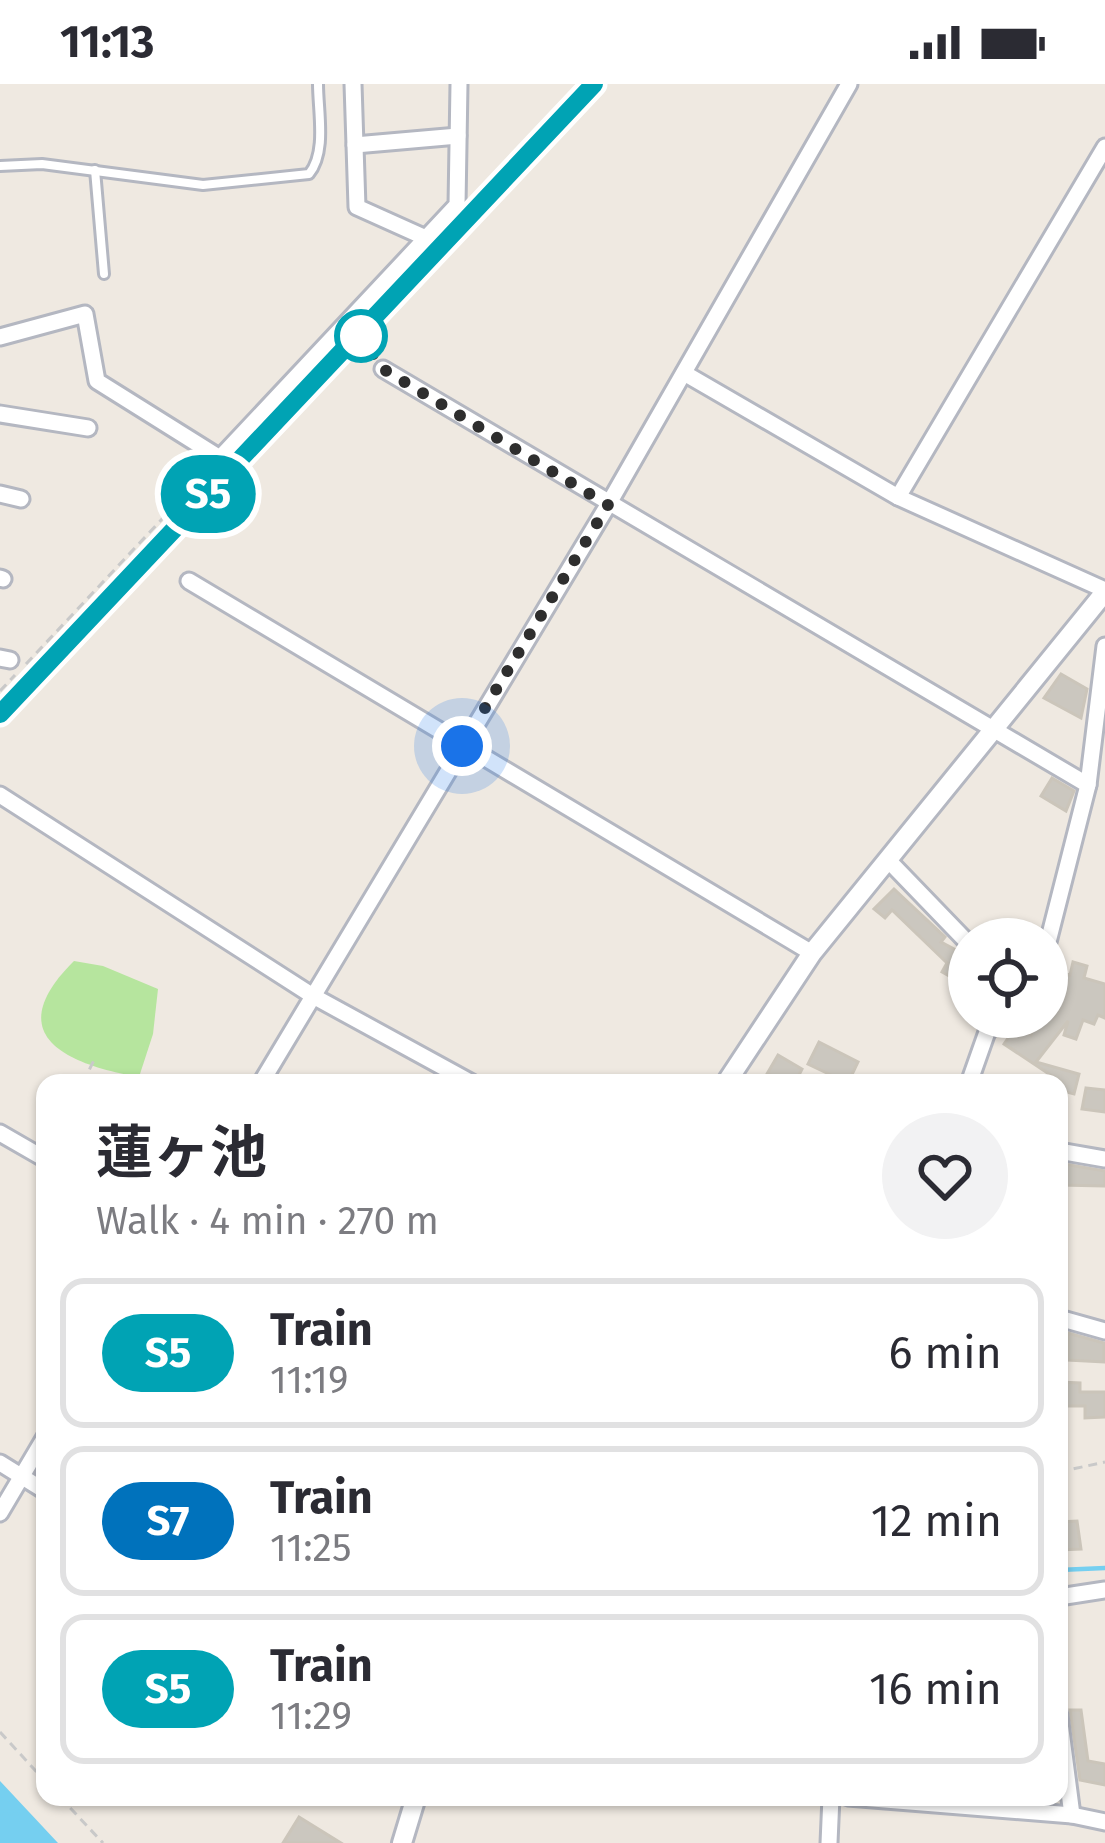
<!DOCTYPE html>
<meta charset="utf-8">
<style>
body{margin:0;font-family:"Fira Sans","Noto Sans JP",sans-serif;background:#f2f2f3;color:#2b2b33;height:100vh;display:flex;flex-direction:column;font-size:45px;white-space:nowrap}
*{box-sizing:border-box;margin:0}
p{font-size:39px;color:#7c7c81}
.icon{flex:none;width:66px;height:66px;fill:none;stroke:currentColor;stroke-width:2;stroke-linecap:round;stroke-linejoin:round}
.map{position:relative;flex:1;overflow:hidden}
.details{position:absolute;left:36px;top:990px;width:1032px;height:732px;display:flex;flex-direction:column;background:#fff;border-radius:24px;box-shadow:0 3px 9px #0004}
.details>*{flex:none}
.badge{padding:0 24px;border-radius:39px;font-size:42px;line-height:78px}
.tools{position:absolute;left:948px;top:834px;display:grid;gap:24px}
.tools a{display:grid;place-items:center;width:120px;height:120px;border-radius:50%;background:#fff;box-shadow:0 3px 9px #0004;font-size:60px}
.you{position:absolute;width:60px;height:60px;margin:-30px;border:9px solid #fff;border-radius:50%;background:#1a73e8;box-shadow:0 0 0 18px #1a73e833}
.map>.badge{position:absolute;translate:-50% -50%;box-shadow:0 0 0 6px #fff}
.round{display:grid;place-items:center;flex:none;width:126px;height:126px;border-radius:63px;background:#f2f2f3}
.summary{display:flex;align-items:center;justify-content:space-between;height:204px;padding:0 60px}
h1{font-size:57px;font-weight:700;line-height:90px}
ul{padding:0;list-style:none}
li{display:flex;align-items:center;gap:36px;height:150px;margin:0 24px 18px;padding:0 36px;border:6px solid #e1e1e2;border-radius:24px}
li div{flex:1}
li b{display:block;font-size:45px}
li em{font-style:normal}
li .badge{min-width:132px;font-weight:700;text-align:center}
.status{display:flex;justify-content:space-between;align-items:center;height:84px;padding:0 60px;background:#fff;direction:ltr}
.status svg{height:33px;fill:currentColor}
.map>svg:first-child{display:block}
.green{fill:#b6e59e}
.water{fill:#75cff0}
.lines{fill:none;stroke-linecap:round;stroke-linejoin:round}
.stream{stroke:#75cff0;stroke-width:4.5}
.building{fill:#cbc7bf;stroke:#cbc5ba;stroke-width:3}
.service-casing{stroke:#b4b7c1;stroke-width:14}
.minor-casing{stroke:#b4b7c1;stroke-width:21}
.tertiary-casing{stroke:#b4b7c1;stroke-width:24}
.path{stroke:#c9c9c9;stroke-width:3;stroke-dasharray:9 6;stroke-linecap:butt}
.service{stroke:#fff;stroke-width:8}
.minor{stroke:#fff;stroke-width:15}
.tertiary{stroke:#fff;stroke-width:18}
.rail{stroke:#a3a6b8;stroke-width:4.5}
.line-casing{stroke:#fff;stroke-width:27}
.line{stroke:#00a3b4;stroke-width:18}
.walk{stroke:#2e2e2e;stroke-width:12;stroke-dasharray:0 21.6}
.stop-dot{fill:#fff;stroke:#00a3b4;stroke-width:6}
</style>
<div class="status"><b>11:13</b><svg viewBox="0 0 49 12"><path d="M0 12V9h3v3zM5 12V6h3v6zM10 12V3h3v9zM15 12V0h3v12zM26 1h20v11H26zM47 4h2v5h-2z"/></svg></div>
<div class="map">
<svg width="1105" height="1759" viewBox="0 0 1105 1759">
<rect width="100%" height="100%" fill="#efe9e1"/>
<!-- green -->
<path class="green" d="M74,877l29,5 55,23 -5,45 -14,43c-75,-13 -139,-43 -65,-116z"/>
<!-- water -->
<polygon class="water" points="0,1697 58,1759 0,1759"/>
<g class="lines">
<!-- stream -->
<polyline class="stream" points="1059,1486 1105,1484"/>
</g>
<!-- building -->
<g class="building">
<polygon points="1061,590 1087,605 1081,634 1044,614"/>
<polygon points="1052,694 1074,707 1066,727 1041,712"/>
<polygon points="894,805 945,853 941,858 969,873 958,897 942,888 947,879 892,826 885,834 874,825"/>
<polygon points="1073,878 1087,882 1084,894 1105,900 1105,934 1098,931 1094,940 1083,936 1076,955 1064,951 1068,937 1036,978 1079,990 1074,1010 1059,1006 1061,998 1004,960 1017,941 1031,951 1036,933 1047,933 1047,885 1070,891"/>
<polygon points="819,958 858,978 848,999 808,980"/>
<polygon points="778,971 802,985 795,999 767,990"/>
<polygon points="1086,1004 1105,1006 1105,1028 1082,1025"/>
<polygon points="1064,1080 1105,1087 1105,1102 1060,1101"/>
<polygon points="1068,1249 1104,1259 1104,1278 1068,1276"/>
<polygon points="1059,1298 1080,1299 1080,1308 1105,1308 1105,1333 1085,1334 1085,1322 1059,1322"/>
<polygon points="1077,1437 1081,1465 1059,1466 1059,1438"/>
<polygon points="1070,1626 1081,1626 1088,1677 1105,1680 1105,1701 1080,1696"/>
<polygon points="299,1733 341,1759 283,1759"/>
</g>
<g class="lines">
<defs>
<g id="service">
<path d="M0,82l42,-2 161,21 106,-11c18,-22 9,-62 9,-90"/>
<polyline points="95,86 104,190"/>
</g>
<g id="minor">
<polyline points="353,0 357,123 426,154"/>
<polyline points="355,61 458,52"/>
<polyline points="0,253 85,230 97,297 220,374 457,121 459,0"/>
<polyline points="383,285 1088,701 1047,862"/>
<polyline points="684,289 898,413 1105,506"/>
<polyline points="0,330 88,344"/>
<polyline points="0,410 21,415"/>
<polyline points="898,413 1105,63"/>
<polyline points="0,494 3,495"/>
<polyline points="189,497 812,869"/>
<polyline points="0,574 10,576"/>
<polyline points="1088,701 1105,562"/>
<polyline points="0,711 313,912 472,999"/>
<polyline points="888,776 969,860"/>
<polyline points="261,999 608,421 849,0"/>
<polyline points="969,999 987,948 1004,933"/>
<polyline points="0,1049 45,1075"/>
<polyline points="1059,1067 1105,1075"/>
<polyline points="1059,1234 1105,1247"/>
<polyline points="0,1379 45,1407"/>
<polyline points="0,1429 45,1353"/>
<polyline points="1059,1513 1105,1506"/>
<polyline points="1059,1631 1072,1731"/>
<polyline points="848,1713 1072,1731 1105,1738"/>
<polyline points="829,1759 831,1713"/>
</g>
<g id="tertiary">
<polyline points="726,999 812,869 1105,508"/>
<polyline points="402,1759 416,1713"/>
</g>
</defs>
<!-- service casing -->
<use href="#service" class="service-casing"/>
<!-- minor casing -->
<use href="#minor" class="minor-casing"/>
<!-- tertiary casing -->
<use href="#tertiary" class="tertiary-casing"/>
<!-- path -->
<g class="path">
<polyline points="26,580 208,386"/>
<polyline points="0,607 15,591"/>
<polyline points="83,999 94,976"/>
<polyline points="1059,1388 1105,1378"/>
<polyline points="0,1648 45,1697"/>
<polyline points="60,1713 103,1759"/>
</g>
<!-- service -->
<use href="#service" class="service"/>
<!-- minor -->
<use href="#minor" class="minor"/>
<!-- tertiary -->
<use href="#tertiary" class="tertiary"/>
<!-- rail -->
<polyline class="rail" points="0,630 594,0"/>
</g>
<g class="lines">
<defs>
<polyline id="line" points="0,630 594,0"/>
</defs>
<!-- line casing -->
<use href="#line" class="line-casing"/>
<!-- line -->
<use href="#line" class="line"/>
<!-- walk -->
<polyline class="walk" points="361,252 383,285 608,421 462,662"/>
</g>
<!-- markers -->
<circle class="stop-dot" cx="361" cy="252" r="24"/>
</svg>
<div class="tools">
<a><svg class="icon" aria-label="locate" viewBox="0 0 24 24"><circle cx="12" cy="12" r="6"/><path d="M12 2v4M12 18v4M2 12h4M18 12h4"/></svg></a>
</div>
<div class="you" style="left:462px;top:662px"></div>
<b class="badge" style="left:208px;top:410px;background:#00a3b4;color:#fff">S5</b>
<section class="details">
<div class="summary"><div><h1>蓮ヶ池</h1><p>Walk · 4 min · 270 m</p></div><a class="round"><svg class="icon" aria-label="heart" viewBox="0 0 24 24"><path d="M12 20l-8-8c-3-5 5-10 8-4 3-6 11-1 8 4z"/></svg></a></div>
<ul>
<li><span class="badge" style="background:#00a3b4;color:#fff">S5</span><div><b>Train</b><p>11:19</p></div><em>6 min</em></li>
<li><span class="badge" style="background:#0072bc;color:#fff">S7</span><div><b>Train</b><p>11:25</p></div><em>12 min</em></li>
<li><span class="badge" style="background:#00a3b4;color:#fff">S5</span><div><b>Train</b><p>11:29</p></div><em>16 min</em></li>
</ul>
</section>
</div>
